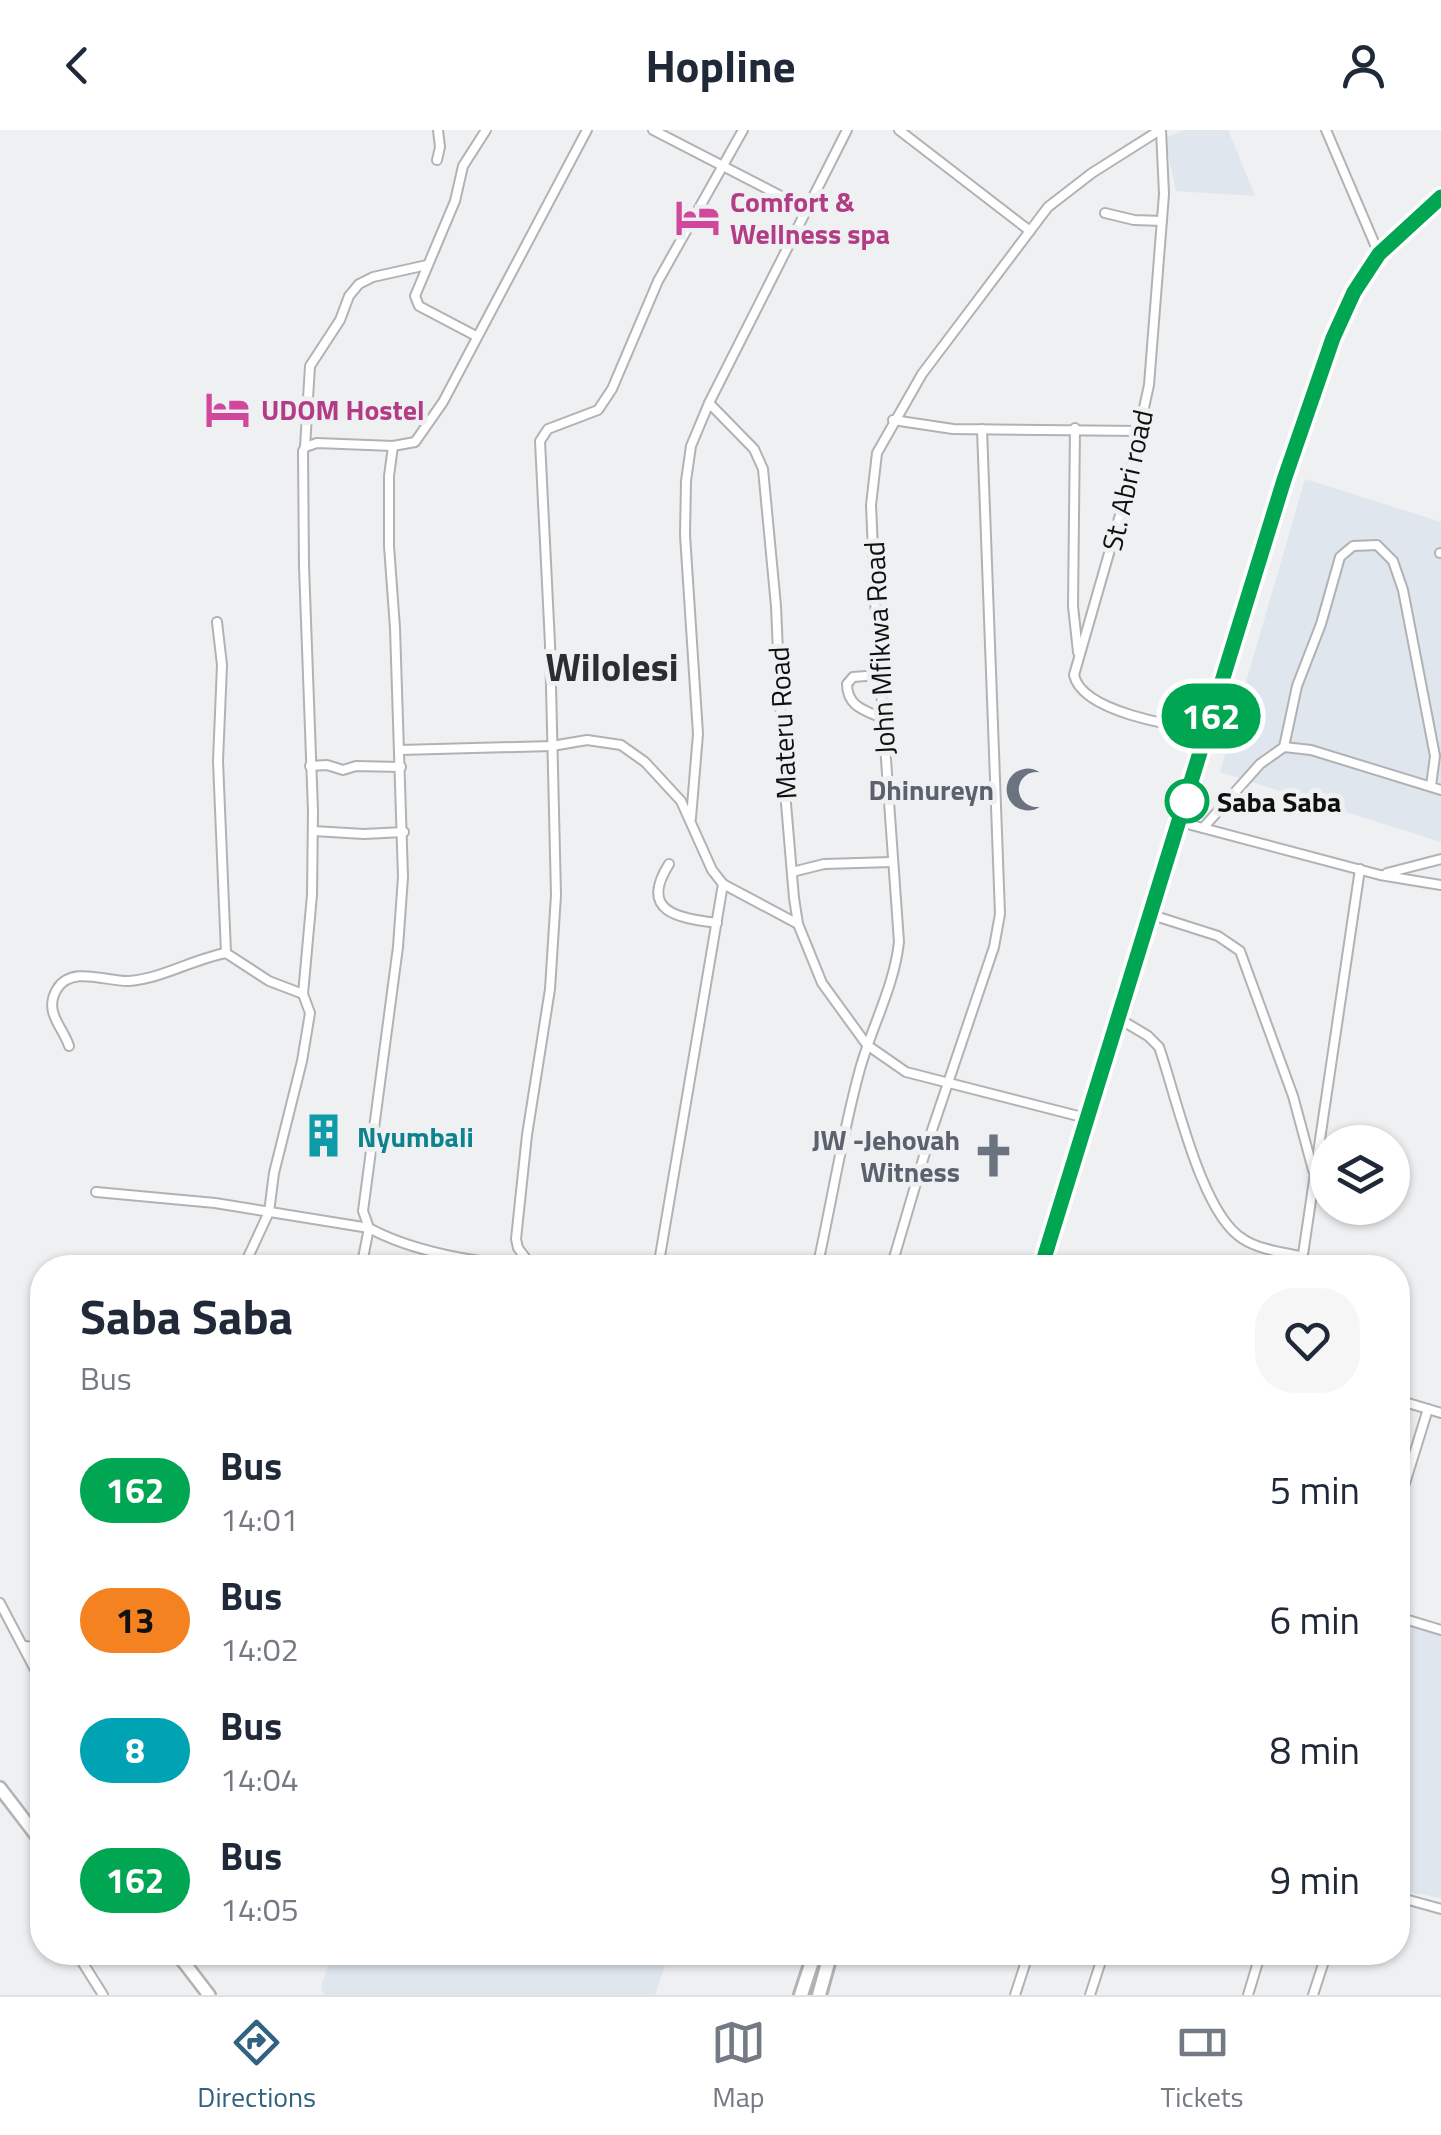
<!DOCTYPE html>
<style>
body{margin:0;font-family:"Titillium Web",sans-serif;background:#f6f6f7;color:#1f2937;height:100vh;display:flex;flex-direction:column;font-size:38px;white-space:nowrap}
*{box-sizing:border-box;margin:0}
p{font-size:32px;color:#747a83}
.icon{flex:none;width:55px;height:55px;fill:none;stroke:currentColor;stroke-width:2;stroke-linecap:round;stroke-linejoin:round}
.map{position:relative;flex:1;overflow:hidden}
.panel{position:absolute;left:30px;top:1125px;width:1380px;height:710px;display:flex;flex-direction:column;background:#fff;border-radius:40px;box-shadow:0 2px 8px #0004}
.panel>*{flex:none}
.badge{padding:0 20px;border-radius:32px;font-size:35px;line-height:65px}
.fabs{position:absolute;left:1310px;top:995px;display:grid;gap:20px}
.fabs a{display:grid;place-items:center;width:100px;height:100px;border-radius:50%;background:#fff;box-shadow:0 2px 8px #0004;font-size:50px}
.map>.badge{position:absolute;translate:-50% -50%;box-shadow:0 0 0 5px #fff}
.round{display:grid;place-items:center;flex:none;width:105px;height:105px;border-radius:40px;background:#f6f6f7}
.head{display:flex;align-items:center;justify-content:space-between;height:170px;padding:0 50px}
h1{font-size:48px;font-weight:700;line-height:75px}
ul{padding:0;list-style:none}
li{display:flex;align-items:center;gap:30px;height:130px;padding:0 50px}
li div{flex:1}
li b{display:block;font-size:38px}
li em{font-style:normal}
li .badge{min-width:110px;font-weight:700;text-align:center}
header{display:flex;justify-content:space-between;align-items:center;height:130px;padding:0 50px;background:#fff;font-size:45px;font-weight:700}
.tab-bar{display:flex;justify-content:space-around;align-items:center;height:140px;border-top:2px solid #e0e1e3;background:#fff;font-size:28px;color:#747a83}
.tab-bar a{display:grid;justify-items:center;gap:5px}
.tab-bar .current{color:#316280}
.map>svg:first-child{display:block}
.built{fill:#dfe6ed}
.lines{fill:none;stroke-linecap:round;stroke-linejoin:round}
.minor-casing{stroke:#b1b2b4;stroke-width:12}
.secondary-casing{stroke:#b1b2b4;stroke-width:16}
.trunk-casing{stroke:#b1b2b4;stroke-width:18}
.minor{stroke:#fff;stroke-width:8}
.secondary{stroke:#fff;stroke-width:11}
.trunk{stroke:#fff;stroke-width:12}
.line-casing{stroke:#fff;stroke-width:22}
.line{stroke:#00a651;stroke-width:15}
.stop-dot{fill:#fff;stroke:#00a651;stroke-width:5}
.labels{text-anchor:middle;dominant-baseline:central;stroke-width:10;stroke-linejoin:round;paint-order:stroke}
.hotel-label{font-size:28px;font-weight:bold;fill:#b23c85;stroke:#eef0f1;text-anchor:start}
.street-label{font-size:28px;fill:#0e0f0f;stroke:#eef0f1}
.worship-label{font-size:28px;font-weight:bold;fill:#5b616d;stroke:#eef0f1;text-anchor:end}
.stop-label{font-size:28px;font-weight:bold;fill:#0e0f0f;stroke:#eef0f1;text-anchor:start}
.culture-label{font-size:28px;font-weight:bold;fill:#0d838f;stroke:#eef0f1;text-anchor:start}
.district-label{font-size:38px;font-weight:bold;fill:#2c2d2e;stroke:#eef0f1}
</style>
<header><svg class="icon" aria-label="back" viewBox="0 0 24 24"><path d="M15 5l-7 7 7 7"/></svg>Hopline<svg class="icon" aria-label="person" viewBox="0 0 24 24"><circle cx="12" cy="8" r="4"/><path d="M4 21q1-7 8-7t8 7"/></svg></header>
<div class="map">
<svg width="1441" height="1865" viewBox="0 0 1441 1865">
<rect width="100%" height="100%" fill="#eef0f1"/>
<!-- built -->
<g class="built">
<polygon points="1185,0 1228,0 1255,66 1176,61 1165,8"/>
<polygon points="1305,349 1441,392 1441,712 1220,642"/>
<polygon points="1413,1492 1441,1503 1441,1768 1398,1760 1398,1553"/>
<polygon points="332,1823 332,1822 669,1823 655,1865 324,1865 321,1857"/>
</g>
<g class="lines">
<defs>
<g id="minor">
<polyline points="653,0 806,79"/>
<polyline points="899,0 1030,101"/>
<path d="M1161,0l3,64 -15,191 -27,123 -48,167c8,37 99,51 132,55"/>
<polyline points="1326,0 1379,124"/>
<polyline points="437,30 440,17 438,0"/>
<polyline points="1105,83 1134,90 1162,91"/>
<polyline points="476,206 419,176 415,166 455,71 463,36 486,0"/>
<polyline points="709,273 754,319 763,339 776,476 783,638 794,768 798,794 822,853 867,915 906,942 1086,988"/>
<polyline points="893,290 953,299 1140,301"/>
<polyline points="1075,298 1073,476 1078,522"/>
<path d="M393,316l-4,30v70l6,82 8,249 -5,70 -35,264 6,17c40,22 113,38 158,35"/>
<polyline points="305,317 310,236 340,190 349,166 359,154 373,147 427,135"/>
<polyline points="1440,423 1441,423"/>
<polyline points="217,492 222,535 218,631 226,823"/>
<path d="M879,545l-26,2 -6,7c0,22 17,26 35,34"/>
<polyline points="1284,617 1297,556 1321,494 1340,427 1353,416 1377,415 1393,431 1403,460 1435,626 1431,656"/>
<polyline points="400,620 552,616 587,610 621,615 645,632 681,671 712,740 723,754 798,794"/>
<polyline points="310,636 327,635 343,640 356,636 401,637"/>
<polyline points="691,688 698,604 685,405 686,351 691,316 709,273 847,0"/>
<polyline points="1180,692 1380,745 1441,755"/>
<polyline points="1203,698 1260,634 1284,617 1311,620 1441,660"/>
<polyline points="313,701 364,704 404,702"/>
<path d="M669,734c-31,49 11,54 48,59"/>
<polyline points="792,742 824,734 892,732"/>
<polyline points="1387,743 1441,729"/>
<polyline points="1149,784 1218,806 1240,821 1293,966 1313,1040"/>
<path d="M1118,888l30,18 11,11c17,48 42,167 84,192 17,11 40,13 60,18"/>
<path d="M69,916c-6,-19 -26,-34 -12,-57 15,-24 50,-7 72,-8 35,-3 64,-22 97,-28l43,28 34,13"/>
<polyline points="96,1062 215,1073 369,1098 361,1138"/>
<polyline points="604,1131 609,1138"/>
<polyline points="243,1138 269,1082 274,1043 302,931 310,883 303,864 312,765 313,681 304,436 303,321 305,317 317,313 393,316 415,312 443,272 587,0"/>
<polyline points="533,1138 518,1118 516,1109 527,1005 550,859 556,765 550,514 540,311 548,299 598,280 612,259 658,151 743,0"/>
<polyline points="658,1138 723,754"/>
<path d="M817,1138c15,-67 25,-134 43,-199 12,-43 34,-82 39,-127l-23,-323 -5,-114 6,-52 45,-79 126,-167 44,-34 68,-43"/>
<polyline points="891,1138 929,1009 994,817 1000,784 982,299"/>
<polyline points="1301,1138 1360,739"/>
<polyline points="1398,1270 1441,1283"/>
<polyline points="1398,1376 1428,1279"/>
<polyline points="0,1473 42,1553"/>
<polyline points="1398,1487 1441,1500"/>
<polyline points="25,1516 42,1518"/>
<polyline points="1398,1767 1441,1779"/>
<polyline points="76,1822 103,1865"/>
<polyline points="1015,1865 1029,1822"/>
<polyline points="1090,1865 1104,1822"/>
<polyline points="1248,1865 1261,1822"/>
<polyline points="1313,1865 1327,1822"/>
</g>
<g id="secondary">
<polyline points="0,1658 42,1713"/>
<polyline points="176,1822 209,1865"/>
</g>
<g id="trunk">
<polyline points="1041,1138 1284,350 1333,208 1354,162 1379,124 1441,67"/>
<polyline points="801,1865 815,1822"/>
<polyline points="819,1865 831,1822"/>
</g>
</defs>
<!-- minor casing -->
<use href="#minor" class="minor-casing"/>
<!-- secondary casing -->
<use href="#secondary" class="secondary-casing"/>
<!-- trunk casing -->
<use href="#trunk" class="trunk-casing"/>
<!-- minor -->
<use href="#minor" class="minor"/>
<!-- secondary -->
<use href="#secondary" class="secondary"/>
<!-- trunk -->
<use href="#trunk" class="trunk"/>
</g>
<g class="lines">
<defs>
<polyline id="line" points="1041,1138 1284,350 1333,208 1354,162 1379,124 1441,67"/>
</defs>
<!-- line casing -->
<use href="#line" class="line-casing"/>
<!-- line -->
<use href="#line" class="line"/>
</g>
<!-- icons -->
<defs>
<symbol id="hotel-bare" viewBox="-9 -9 18 18"><path d="M-6-4.5h1.5V1H6V5H4.5V3h-9V5H-6ZM-4 0a1.8 1.8 0 1 1 3.6 0ZM.5 0V-2.5h3Q6-2.5 6 0Z" fill="#d1479c" stroke="#eef0f1" stroke-width="2.5" paint-order="stroke"/></symbol>
<symbol id="mosque-bare" viewBox="-9 -9 18 18"><path d="M3.5-4.9A6 6 0 1 0 3.5 4.9A5 5 0 1 1 3.5-4.9Z" fill="#6b7280" stroke="#eef0f1" stroke-width="2.5" paint-order="stroke"/></symbol>
<symbol id="building-bare" viewBox="-9 -9 18 18"><path d="M-4-6H4V6H1V3H-1V6H-4ZM-2.5-4.3h1.7v1.8h-1.7ZM.8-4.3h1.7v1.8H.8ZM-2.5-1h1.7V.8h-1.7ZM.8-1h1.7V.8H.8Z" fill="#0f9aa8" stroke="#eef0f1" stroke-width="2.5" paint-order="stroke"/></symbol>
<symbol id="church-bare" viewBox="-9 -9 18 18"><path d="M-1.2-6h2.4v3.5h3.3v2.4h-3.3V6h-2.4V-.1h-3.3v-2.4h3.3Z" fill="#6b7280" stroke="#eef0f1" stroke-width="2.5" paint-order="stroke"/></symbol>
</defs>
<g fill-rule="evenodd">
<use href="#hotel-bare" x="666" y="56" width="63" height="63"/>
<use href="#hotel-bare" x="196" y="248" width="63" height="63"/>
<use href="#mosque-bare" x="996" y="628" width="63" height="63"/>
<use href="#building-bare" x="292" y="974" width="63" height="63"/>
<use href="#church-bare" x="962" y="994" width="63" height="63"/>
</g>
<!-- markers -->
<circle class="stop-dot" cx="1187" cy="671" r="20"/>
<g class="labels">
<!-- hotel labels -->
<g class="hotel-label">
<text x="730" y="71">Comfort &amp;<tspan x="730" dy="32">Wellness spa</tspan></text>
<text x="261" y="279">UDOM Hostel</text>
</g>
<!-- street labels -->
<g class="street-label">
<text transform="translate(1127 350) rotate(-77)">St. Abri road</text>
<text transform="translate(879 518) rotate(-93)">John Mfikwa Road</text>
<text transform="translate(782 593) rotate(-93)">Materu Road</text>
</g>
<!-- worship labels -->
<g class="worship-label">
<text x="994" y="659">Dhinureyn</text>
<text x="960" y="1009">JW -Jehovah<tspan x="960" dy="32">Witness</tspan></text>
</g>
<!-- stop labels -->
<g class="stop-label">
<text x="1217" y="671">Saba Saba</text>
</g>
<!-- culture labels -->
<g class="culture-label">
<text x="357" y="1006">Nyumbali</text>
</g>
<!-- district labels -->
<g class="district-label">
<text x="612" y="537">Wilolesi</text>
</g>
</g>
</svg>
<div class="fabs">
<a><svg class="icon" aria-label="layers" viewBox="0 0 24 24"><path d="M12 4l9 5-9 5-9-5zM3 14l9 5 9-5"/></svg></a>
</div>
<b class="badge" style="left:1211px;top:586px;background:#00a651;color:#fff">162</b>
<section class="panel">
<div class="head"><div><h1>Saba Saba</h1><p>Bus</p></div><a class="round"><svg class="icon" aria-label="heart" viewBox="0 0 24 24"><path d="M12 20l-8-8c-3-5 5-10 8-4 3-6 11-1 8 4z"/></svg></a></div>
<ul>
<li><span class="badge" style="background:#00a651;color:#fff">162</span><div><b>Bus</b><p>14:01</p></div><em>5 min</em></li>
<li><span class="badge" style="background:#f58220;color:#111">13</span><div><b>Bus</b><p>14:02</p></div><em>6 min</em></li>
<li><span class="badge" style="background:#00a3b4;color:#fff">8</span><div><b>Bus</b><p>14:04</p></div><em>8 min</em></li>
<li><span class="badge" style="background:#00a651;color:#fff">162</span><div><b>Bus</b><p>14:05</p></div><em>9 min</em></li>
</ul>
</section>
</div>
<nav class="tab-bar">
<a class="current"><svg class="icon" aria-label="directions" viewBox="0 0 24 24"><path d="M12 3l9 9-9 9-9-9zM9 14v-3h6M13 9l2 2-2 2"/></svg>Directions</a>
<a><svg class="icon" aria-label="map" viewBox="0 0 24 24"><path d="M3 6l6-2 6 2 6-2v14l-6 2-6-2-6 2zM9 4v14M15 6v14"/></svg>Map</a>
<a><svg class="icon" aria-label="tickets" viewBox="0 0 24 24"><path d="M3 7h18v10H3zM15 7v10"/></svg>Tickets</a>
</nav>
